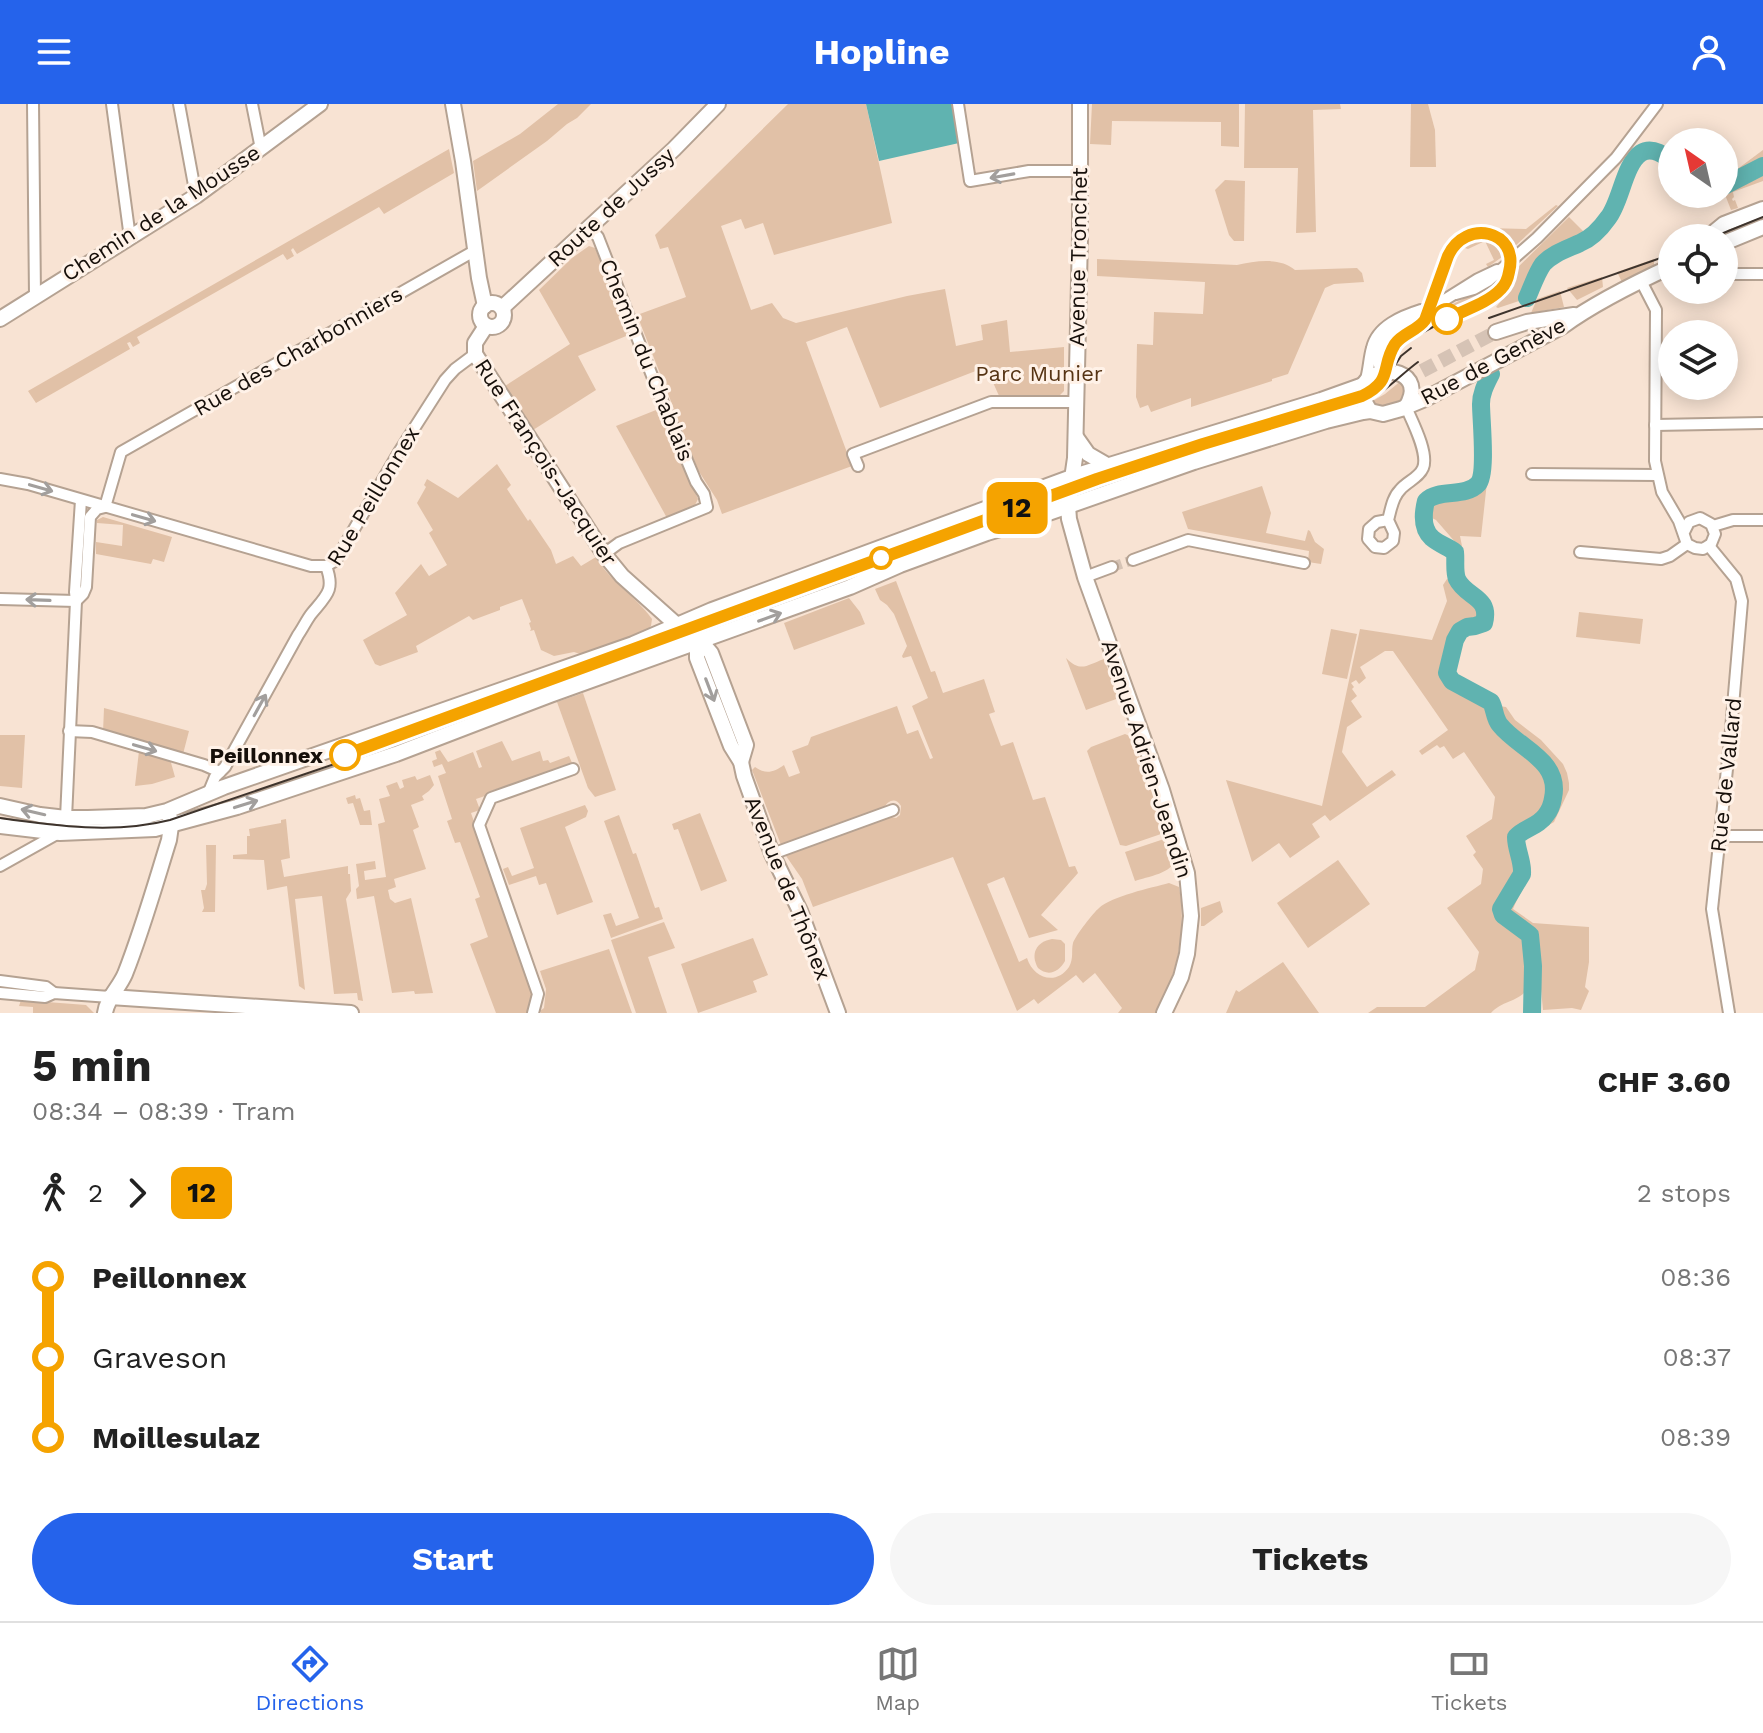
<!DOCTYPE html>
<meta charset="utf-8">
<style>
body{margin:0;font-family:"Work Sans",sans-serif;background:#f6f6f6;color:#222;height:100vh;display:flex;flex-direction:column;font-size:30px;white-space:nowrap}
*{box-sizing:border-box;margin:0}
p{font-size:26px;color:#767676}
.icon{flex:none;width:44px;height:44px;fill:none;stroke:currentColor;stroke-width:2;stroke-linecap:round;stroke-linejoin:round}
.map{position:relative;height:909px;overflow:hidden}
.drawer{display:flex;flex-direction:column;background:#fff;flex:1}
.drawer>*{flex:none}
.badge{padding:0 16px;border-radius:12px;font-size:28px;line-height:52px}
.needle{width:52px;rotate:326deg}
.buttons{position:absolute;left:1658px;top:24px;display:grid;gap:16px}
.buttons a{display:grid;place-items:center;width:80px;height:80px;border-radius:50%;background:#fff;box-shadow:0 4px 20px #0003;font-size:40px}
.map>.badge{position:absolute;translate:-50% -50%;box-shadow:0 0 0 4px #fff}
.legs{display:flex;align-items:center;gap:12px;height:88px;padding:0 32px;font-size:26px}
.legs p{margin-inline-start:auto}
.overview{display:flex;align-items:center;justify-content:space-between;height:136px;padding:0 32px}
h1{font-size:44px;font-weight:700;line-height:60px}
.cta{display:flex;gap:16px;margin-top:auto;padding:16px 32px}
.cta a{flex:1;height:92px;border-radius:48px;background:#2563eb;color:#fff;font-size:32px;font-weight:700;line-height:92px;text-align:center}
.cta a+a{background:#f6f6f6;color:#222}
ul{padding:0 32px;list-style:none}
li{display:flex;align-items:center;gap:28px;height:80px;font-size:30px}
li i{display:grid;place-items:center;width:12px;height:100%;margin:0 10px;background:currentColor}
li i::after{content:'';width:20px;height:20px;margin:-10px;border:6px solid;border-radius:50%;background:#fff}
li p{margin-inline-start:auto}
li:first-child i{background:linear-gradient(#0000 50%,currentColor 0)}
li:last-child i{background:linear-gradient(currentColor 50%,#0000 0)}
header{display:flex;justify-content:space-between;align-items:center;height:104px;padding:0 32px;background:#2563eb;color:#fff;font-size:36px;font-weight:700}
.tabs{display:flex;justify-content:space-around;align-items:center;height:112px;border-top:2px solid #e0e0e0;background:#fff;font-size:22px;color:#767676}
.tabs a{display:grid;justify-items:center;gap:4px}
.tabs .active{color:#2563eb}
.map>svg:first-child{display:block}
.green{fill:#e1c1a7}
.water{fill:#60b3b0}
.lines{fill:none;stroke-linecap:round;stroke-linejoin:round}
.river{stroke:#60b3b0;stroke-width:18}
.street-tunnel{stroke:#d6c3b5;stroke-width:10;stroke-dasharray:10 5;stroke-linecap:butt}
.secondary-tunnel{stroke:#d6c3b5;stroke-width:14;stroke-dasharray:14 7;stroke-linecap:butt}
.street-casing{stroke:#b5a292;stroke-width:14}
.secondary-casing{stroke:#b5a292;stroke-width:18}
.street{stroke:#fff;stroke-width:10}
.secondary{stroke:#fff;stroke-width:14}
.tram{stroke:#3e342d;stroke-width:2}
.oneway{stroke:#a29f9d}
.line-1-casing{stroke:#fff;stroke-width:18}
.line-1{stroke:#f5a300;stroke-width:12}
.stop-1-dot{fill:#fff;stroke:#f5a300;stroke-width:4}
.labels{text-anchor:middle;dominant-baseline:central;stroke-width:6;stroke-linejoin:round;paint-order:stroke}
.street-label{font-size:22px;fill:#160f0a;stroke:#fff2e8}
.park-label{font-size:22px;fill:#563414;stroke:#fff2e8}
.stop-label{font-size:22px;font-weight:bold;fill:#160f0a;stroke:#fff2e8;text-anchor:end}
</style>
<header><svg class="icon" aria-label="menu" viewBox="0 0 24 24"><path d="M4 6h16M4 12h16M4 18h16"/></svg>Hopline<svg class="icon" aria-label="person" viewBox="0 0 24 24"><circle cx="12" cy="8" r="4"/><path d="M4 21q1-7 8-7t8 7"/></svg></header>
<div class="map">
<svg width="1763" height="909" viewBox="0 0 1763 909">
<rect width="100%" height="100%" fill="#f8e3d3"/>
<!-- green -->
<g class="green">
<polygon points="558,0 591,0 577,14 567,20 547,37 477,87 473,57 520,30"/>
<polygon points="788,0 866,0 892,119 774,151 763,119 745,125 741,115 721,122 751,206 772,199 783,214 796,219 907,192 945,185 956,242 983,236 981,221 1007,216 1010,248 1064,243 1064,287 1057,294 1000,294 986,263 880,304 847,223 806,238 852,362 722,410 717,396 698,366 637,211 686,193 668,143 660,145 655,131"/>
<polygon points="1092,0 1239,0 1239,43 1221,42 1221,18 1112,17 1111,41 1090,40"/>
<polygon points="1245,0 1340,0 1341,5 1313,6 1316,128 1296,129 1298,64 1244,64"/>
<polygon points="1411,0 1428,0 1435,26 1436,63 1410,63"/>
<polygon points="449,45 454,69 384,110 379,103 297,150 293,144 291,146 294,152 287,156 283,150 137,233 140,239 133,243 130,238 127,239 130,245 36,299 28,287"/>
<polygon points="1763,46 1763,77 1733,88 1734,93 1732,95 1733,97 1735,96 1738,104 1731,106 1724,88 1724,75"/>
<polygon points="1225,76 1245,77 1244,137 1234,137 1229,131 1215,86"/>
<polygon points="1556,101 1558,102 1512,145 1502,132 1485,124 1526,125"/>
<path d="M1569,113l16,16c-15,9 -33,16 -45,30 -8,11 -13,25 -18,37l-24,8 -2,-1 10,-12 8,-24z"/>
<path d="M1473,133c15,-1 26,3 33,17l-18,13 -2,-3 8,-4 -9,-19 -17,8 -9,-3z"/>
<polygon points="589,142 595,144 631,230 578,252 596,286 533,326 505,282 570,240 539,186 572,154"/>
<path d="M1097,155l140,6c19,-4 43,-8 58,5l62,-2 5,5 2,9 -30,2 -9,4 -37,86 -16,5v2l-81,26v-9l-40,14 -3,-7 -8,3 -4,-11 1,-53 16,1 1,-33 49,2 2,-32 -108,-6z"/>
<polygon points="1654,155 1654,161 1622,178 1617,168"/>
<polygon points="1602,173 1603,183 1577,196 1567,184"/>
<polygon points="1481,186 1484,193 1423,224 1431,211"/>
<polygon points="1560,187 1564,203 1531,209 1537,195"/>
<polygon points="1402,276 1407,286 1400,300 1381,305 1369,299 1385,290"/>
<polygon points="661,304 698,395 694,403 667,414 616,322"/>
<path d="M497,360l14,21 -4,4 21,32 2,-2 21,31 5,14 17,-8 8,10 15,-9c14,25 40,39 56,62l-1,7 -6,6 -59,24 -12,-4 -20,4 -13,-6 -7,-20 -4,1 1,-2 -2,-6 2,-1 -9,-23 -22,8v3l-27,10 -4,-4 -53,30 2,6 -38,14 -5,-2 -12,-24 44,-25 -12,-22 26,-29 8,12 18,-11 -18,-32 4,-3 -16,-27 9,-16 -2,-2 3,-6 31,19z"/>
<path d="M1488,369l-7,64 -21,-1 3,15 -27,-31 -4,-2c-8,-18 5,-16 18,-18 8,-2 19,-5 26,-10 5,-4 8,-11 12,-17z"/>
<polygon points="1262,382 1271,409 1266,429 1305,437 1308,426 1310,427 1315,438 1324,445 1321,460 1308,458 1309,447 1188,425 1182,408"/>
<polygon points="103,413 172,433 164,458 153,455 151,460 96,450 96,438 122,442 123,421 97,419 97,416"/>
<path d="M1451,473c11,12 27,21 30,38l-2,5c-7,2 -15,1 -21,4 -10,7 -17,40 -18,53l2,3 44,22 3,6 2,14c18,14 59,41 59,65 1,8 -2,17 -5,25l-33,25 -1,9 8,28c-6,14 -19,21 -22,37l4,9 26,17 2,49c-8,16 -27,14 -38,27h-123l9,-6h48l50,-37 4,-18 -32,-44 34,-24 2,-15 -10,-14 3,-3 -10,-16 26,-17 3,-22 -31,-45 -11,7 -9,-13 -4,2 -3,-3 -15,10 -3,-4 29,-21 -55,-79h-8l-25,16 6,11 -7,6 -3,-4 -5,3 3,4 -2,2 5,7 -6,5 11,16 -15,10 -5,25 25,35 25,-17 4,5 -66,46 -5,-6 -13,9 8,13 -30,21 -11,-15 -27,19 -26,-82 96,26 38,-177 72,11 15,-39 -4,-16 4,-6 4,2z"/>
<path d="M896,477l35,91 4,-1 8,22 41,-14 11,33 -6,2 12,32 12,-4 20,58 12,-3 24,70 6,-1 3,7 -37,42 17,15 -29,8 -25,-61 -17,7 32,78 8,-4c6,20 29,28 42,9 5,-9 2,-16 4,-24 3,-8 20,-30 26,-35 13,-12 52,-20 70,-25l10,4c8,41 -2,90 -23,126h-38l4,-5 -27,-35 -12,10 -7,-8 -38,29 -4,-5 -17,12 -64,-154 -140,50 -11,-28 -18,-26 103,-37 9,2 4,-3 1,-9c-5,-9 -13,-6 -17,2l-103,37 -29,-75 3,-3c11,8 19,5 29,-2l5,12 11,-4 -8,-22 16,-6 3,-8 86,-31 10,28 11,-4 12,29 3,-1 -21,-52 16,-8 -17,-42 -8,2 -1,-2 5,-10 -13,-32 -7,-9 -7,-5 -5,-11z"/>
<polygon points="849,494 860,508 865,520 794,546 784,519"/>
<polygon points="1579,508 1643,515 1640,540 1576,533"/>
<polygon points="1331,525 1357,530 1347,575 1322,570"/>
<path d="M1066,554c15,15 21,7 38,1l15,39 -33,12z"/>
<polygon points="583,589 616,686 595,693 588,684 557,598"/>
<path d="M1499,602l7,1 9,13 26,20 22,24 4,9 2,10v7l-15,32 -31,18 -1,3c18,34 4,34 -9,66l20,14 56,4v35l-4,25 4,4 -8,19 -9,-2 -29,2 -7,-73 -31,-26c7,-15 24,-32 22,-49 -1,-10 -7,-16 -7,-26 8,-7 19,-7 26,-16 6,-7 9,-14 11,-23 6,-30 -21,-48 -42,-65 -5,-4 -11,-8 -14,-13 -1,-3 -1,-9 -2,-13z"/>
<polygon points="104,604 189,627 183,650 170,655 175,673 152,680 135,682 140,638 103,628"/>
<polygon points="1125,630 1132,633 1166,725 1161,730 1126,742 1120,741 1087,647 1091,643"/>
<polygon points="0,631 25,631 22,684 0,682"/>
<polygon points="502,637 512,657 540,647 543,657 548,656 550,659 569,652 573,661 552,668 551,667 488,688 488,691 476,695 480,706 471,709 533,889 529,909 496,909 470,840 488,833 475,795 480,793 460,738 455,739 447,717 452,715 438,672 446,669 442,660 434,663 432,657 437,655 435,648 440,646 448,658 473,648 479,664 482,663 476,647"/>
<polygon points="430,671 434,681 429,687 422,692 424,696 411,701 419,723 413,726 426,765 394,775 396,783 388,786 390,795 395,799 411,794 433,889 415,890 414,887 392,889 374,792 357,795 356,785 359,782 356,760 375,757 376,765 364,767 365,776 386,773 378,720 385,718 379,695 390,692 386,682 397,678 400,685 404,683 402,676 415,672 417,676"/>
<polygon points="355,691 356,695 360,694 364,707 370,706 372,721 360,721 353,699 348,700 346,694"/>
<polygon points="585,701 588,707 586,713 565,723 593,798 557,811 546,779 539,781 536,772 509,781 503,765 508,763 512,772 534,764 520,724"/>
<polygon points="700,709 727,777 701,787 678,725 674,726 672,720"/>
<polygon points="619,711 633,750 636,749 655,804 659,803 663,815 611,834 603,811 611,809 616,822 639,814 604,717"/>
<polygon points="286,715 290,754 281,756 284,773 348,762 348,770 350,770 351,787 346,795 363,897 358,896 357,889 334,890 322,792 295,795 305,886 299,882 287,782 267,786 264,756 233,755 233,751 247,750 247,732 250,732 249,725 281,719 281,716"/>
<path d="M1167,734c2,5 7,14 8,20 0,15 -29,19 -40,23l-10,-29z"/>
<polygon points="206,741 216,741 215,808 202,808 204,804 201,786 205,786 207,780"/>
<polygon points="1338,756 1370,800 1308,844 1277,799"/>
<polygon points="1220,797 1223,808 1204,822 1201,822 1201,804"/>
<polygon points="664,818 675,844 648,853 667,909 636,909 611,836"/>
<polygon points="753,834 768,871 753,877 757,888 698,909 681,860"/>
<path d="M1052,835l9,1 4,4v17c-6,11 -17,16 -27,7 -8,-14 -2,-26 14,-29z"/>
<polygon points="609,845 632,909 541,909 540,907 544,904 546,885 540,867"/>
<polygon points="1283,858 1319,909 1226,909 1236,886 1239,888"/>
<polygon points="21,896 86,901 94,909 33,909 33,903 19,902"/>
</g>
<!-- water -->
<polygon class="water" points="866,0 953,0 959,39 879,57"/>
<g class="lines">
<!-- river -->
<g class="river">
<polyline points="1724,82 1763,62"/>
<path d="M1527,194c5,-11 9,-24 16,-34 10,-11 24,-15 37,-21 12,-5 21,-15 28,-25 13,-16 16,-54 33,-65 11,-7 26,2 31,12"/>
<path d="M1491,270c-5,10 -10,19 -10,30 0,15 6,70 -3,80 -13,14 -39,4 -52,17 -3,12 -4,28 6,37 7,6 16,9 23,14 1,9 -1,19 2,27 9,19 34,17 27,44l-9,3 -8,1 -7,4 -5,9 -8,33 5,8 39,21c4,7 3,16 9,23 19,24 61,35 53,73 -1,7 -3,12 -7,17 -7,11 -22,13 -30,22 0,13 7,24 6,37l-21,35 2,6 27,20 3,31 -1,47"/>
</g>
<!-- street-tunnel -->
<polyline class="street-tunnel" points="1112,463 1133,456"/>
<!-- secondary-tunnel -->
<polyline class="secondary-tunnel" points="1422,267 1496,228"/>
<defs>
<g id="street">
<polyline points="33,0 35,192"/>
<polyline points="112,0 130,134"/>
<polyline points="179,0 196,92"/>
<polyline points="252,0 261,45"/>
<polyline points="958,0 970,77 1029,67 1079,67"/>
<polyline points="589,123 598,133 658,287 696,378 704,390 707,403 619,439 604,450"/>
<polyline points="1729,170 1763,170"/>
<polyline points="1641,177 1656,206 1655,357 1662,388 1679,417 1687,440 1695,444 1703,445 1711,440 1715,430 1711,420 1700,414 1689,418 1684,428"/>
<polyline points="1456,190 1474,185 1488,177 1537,134 1616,54 1657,0"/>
<path d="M1383,269c-9,-12 -5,-26 4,-37l91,-57 19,-9"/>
<path d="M1366,275c3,-10 3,-21 6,-31 5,-22 30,-32 49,-38"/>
<polyline points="1655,321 1763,319"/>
<polyline points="858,362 853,350 991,298 1076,298"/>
<polyline points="1532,370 1657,371"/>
<polyline points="0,375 28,380 311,462 326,462"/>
<path d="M1388,416l-11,2 -8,7 -1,10 7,8 9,1 9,-7 1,-8 -6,-13c3,-10 4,-22 12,-30 6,-8 19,-12 23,-22 6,-15 -11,-47 -17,-61"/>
<polyline points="1713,422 1733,416 1763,416"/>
<polyline points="1709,442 1736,475 1742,497 1730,637 1712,805 1729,909"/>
<polyline points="1580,448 1661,455 1670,452 1687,440"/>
<polyline points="1133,456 1188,436 1304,459"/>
<polyline points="326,462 335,457 339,451 399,348 445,276 455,265 475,250"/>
<polyline points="1085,473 1112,463"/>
<polyline points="0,495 76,497"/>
<polyline points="76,497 83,490 86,483 90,413 97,405 105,403 121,348 476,146"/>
<polyline points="69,627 92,628 204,661 220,668"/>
<path d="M208,690l7,-17 10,-10 73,-132c5,-7 9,-16 14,-22 15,-18 23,-23 14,-47"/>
<polyline points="66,714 76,497 75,488 81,396"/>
<polyline points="1720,732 1763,732"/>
<polyline points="772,750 893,706"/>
<polyline points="0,762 57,730"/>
<polyline points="0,877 46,883 54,889"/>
<polyline points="0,889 45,893 54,889 110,893"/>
<polyline points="533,909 538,890 479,721 491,694 573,665"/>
</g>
<g id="secondary">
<polyline points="453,0 463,57 479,174 485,202"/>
<polyline points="1080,0 1080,133 1075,354 1068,402 1069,415 1085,473 1162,686 1187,769 1191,812 1187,850 1181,873 1164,909"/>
<polyline points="1707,134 1724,120 1763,105"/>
<polyline points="1724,139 1763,123"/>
<circle cx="492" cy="211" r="12"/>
<polyline points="502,204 674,45 718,0"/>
<polyline points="0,215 196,92 320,0"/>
<polyline points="486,222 475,239 475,250 604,450 622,472 697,539 705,542 711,549 746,641 741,658"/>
<polyline points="1496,228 1527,218 1574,211"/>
<path d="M1370,307l-7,-12v-14c17,-25 65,-13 43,22"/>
<polyline points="1076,333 1088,350 1107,361"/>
<polyline points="697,539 697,554 731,642 741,658 744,672 772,750 800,807 838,909"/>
<polyline points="0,702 40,711 66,714 88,714 146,712 167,707 224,683 633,540 712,506 1077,371 1321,296 1363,281"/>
<path d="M0,722l60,7 95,-4 82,-22 159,-53 154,-59 300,-108 50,-22 87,-32 33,-10 174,-61 132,-41 37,-9 7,-1 13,3 18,-5 24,-10 138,-73c33,-24 72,-43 109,-60"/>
<polyline points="110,893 351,909"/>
<path d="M105,909c2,-15 14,-25 20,-39 17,-43 30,-89 44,-134l2,-14 -1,-8"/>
</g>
</defs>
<!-- street casing -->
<use href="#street" class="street-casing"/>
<!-- secondary casing -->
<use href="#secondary" class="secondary-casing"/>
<!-- street -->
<use href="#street" class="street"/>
<!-- secondary -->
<use href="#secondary" class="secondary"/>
<!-- tram -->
<g class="tram">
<polyline points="1711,134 1763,113"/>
<polyline points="1489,214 1672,150"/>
<polyline points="1416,232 1493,191"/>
<polyline points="1394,263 1401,252 1411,244"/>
<path d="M1372,287c19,-14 12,-29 23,-46 7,-11 22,-14 30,-25 11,-22 13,-50 26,-71 14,-23 53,-21 59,7 2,8 -1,17 -3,25 -4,14 -10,21 -23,28"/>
<path d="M0,714c56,8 115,16 170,2l235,-80 665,-246 134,-45 160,-47c22,-10 35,-26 54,-40"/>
</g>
</g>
<!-- one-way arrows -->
<defs><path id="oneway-shaft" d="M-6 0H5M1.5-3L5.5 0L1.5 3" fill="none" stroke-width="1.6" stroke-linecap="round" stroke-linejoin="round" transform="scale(2)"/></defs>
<g class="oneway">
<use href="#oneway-shaft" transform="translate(1002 72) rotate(170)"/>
<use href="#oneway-shaft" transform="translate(41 384) rotate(16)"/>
<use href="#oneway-shaft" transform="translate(144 414) rotate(16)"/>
<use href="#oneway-shaft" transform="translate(38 496) rotate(-178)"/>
<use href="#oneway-shaft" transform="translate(770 513) rotate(-20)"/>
<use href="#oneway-shaft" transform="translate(710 586) rotate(69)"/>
<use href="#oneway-shaft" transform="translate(260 601) rotate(-61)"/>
<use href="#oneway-shaft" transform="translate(145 644) rotate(16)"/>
<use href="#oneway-shaft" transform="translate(246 700) rotate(-17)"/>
<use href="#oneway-shaft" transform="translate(33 708) rotate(-167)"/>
</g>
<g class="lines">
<defs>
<path id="line-1" d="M345,651l752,-276 106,-35 159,-48c32,-16 18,-28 33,-52 8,-11 22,-13 30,-24l23,-64c17,-38 72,-26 61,16 -1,6 -3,12 -8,17 -13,14 -37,21 -54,30"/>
</defs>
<!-- line-1 casing -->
<use href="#line-1" class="line-1-casing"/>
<!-- line-1 -->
<use href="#line-1" class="line-1"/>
</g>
<!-- markers -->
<g class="stop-1-dot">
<circle cx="1447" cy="215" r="14"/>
<circle cx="881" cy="454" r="10"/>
<circle cx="345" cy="651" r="14"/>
</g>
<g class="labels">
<!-- street labels -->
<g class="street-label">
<text transform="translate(611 103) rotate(-43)">Route de Jussy</text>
<text transform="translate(161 109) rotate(-33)">Chemin de la Mousse</text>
<text transform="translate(1078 153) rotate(-89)">Avenue Tronchet</text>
<text transform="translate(298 247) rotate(-30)">Rue des Charbonniers</text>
<text transform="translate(647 256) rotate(68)">Chemin du Chablais</text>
<text transform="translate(1493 257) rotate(-28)">Rue de Genève</text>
<text transform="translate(546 358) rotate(57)">Rue François-Jacquier</text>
<text transform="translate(373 392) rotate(-59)">Rue Peillonnex</text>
<text transform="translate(1147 655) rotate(72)">Avenue Adrien-Jeandin</text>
<text transform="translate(1726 671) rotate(-84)">Rue de Vallard</text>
<text transform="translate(788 784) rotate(68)">Avenue de Thônex</text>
</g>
<!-- park labels -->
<g class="park-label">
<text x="1039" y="269">Parc Munier</text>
</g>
<!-- stop labels -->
<g class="stop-label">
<text x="323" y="651">Peillonnex</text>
</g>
</g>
</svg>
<div class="buttons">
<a><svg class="needle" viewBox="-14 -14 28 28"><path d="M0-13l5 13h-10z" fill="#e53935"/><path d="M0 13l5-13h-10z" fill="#767676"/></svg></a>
<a><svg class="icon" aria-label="locate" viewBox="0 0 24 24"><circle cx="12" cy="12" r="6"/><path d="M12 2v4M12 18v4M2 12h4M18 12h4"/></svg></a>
<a><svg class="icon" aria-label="layers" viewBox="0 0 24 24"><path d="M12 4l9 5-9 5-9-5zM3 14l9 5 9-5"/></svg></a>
</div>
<b class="badge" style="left:1017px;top:404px;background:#f5a300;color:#111">12</b>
</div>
<section class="drawer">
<div class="overview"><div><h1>5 min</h1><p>08:34 – 08:39 · Tram</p></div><b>CHF 3.60</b></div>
<div class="legs"><svg class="icon" aria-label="walk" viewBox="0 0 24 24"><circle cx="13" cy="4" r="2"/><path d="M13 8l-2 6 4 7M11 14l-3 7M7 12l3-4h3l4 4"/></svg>2<svg class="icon" aria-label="forward" viewBox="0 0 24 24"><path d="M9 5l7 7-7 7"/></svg><b class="badge" style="background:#f5a300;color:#111">12</b><p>2 stops</p></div>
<ul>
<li><i style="color:#f5a300"></i><b>Peillonnex</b><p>08:36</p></li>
<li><i style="color:#f5a300"></i><span>Graveson</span><p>08:37</p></li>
<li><i style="color:#f5a300"></i><b>Moillesulaz</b><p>08:39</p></li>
</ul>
<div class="cta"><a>Start</a><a>Tickets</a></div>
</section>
<nav class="tabs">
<a class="active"><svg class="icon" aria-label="directions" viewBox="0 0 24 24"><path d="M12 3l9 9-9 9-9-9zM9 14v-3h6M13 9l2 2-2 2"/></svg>Directions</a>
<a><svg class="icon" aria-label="map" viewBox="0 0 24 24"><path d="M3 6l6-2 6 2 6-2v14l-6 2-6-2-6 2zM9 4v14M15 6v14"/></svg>Map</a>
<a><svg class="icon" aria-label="tickets" viewBox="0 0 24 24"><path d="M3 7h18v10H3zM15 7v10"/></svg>Tickets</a>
</nav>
